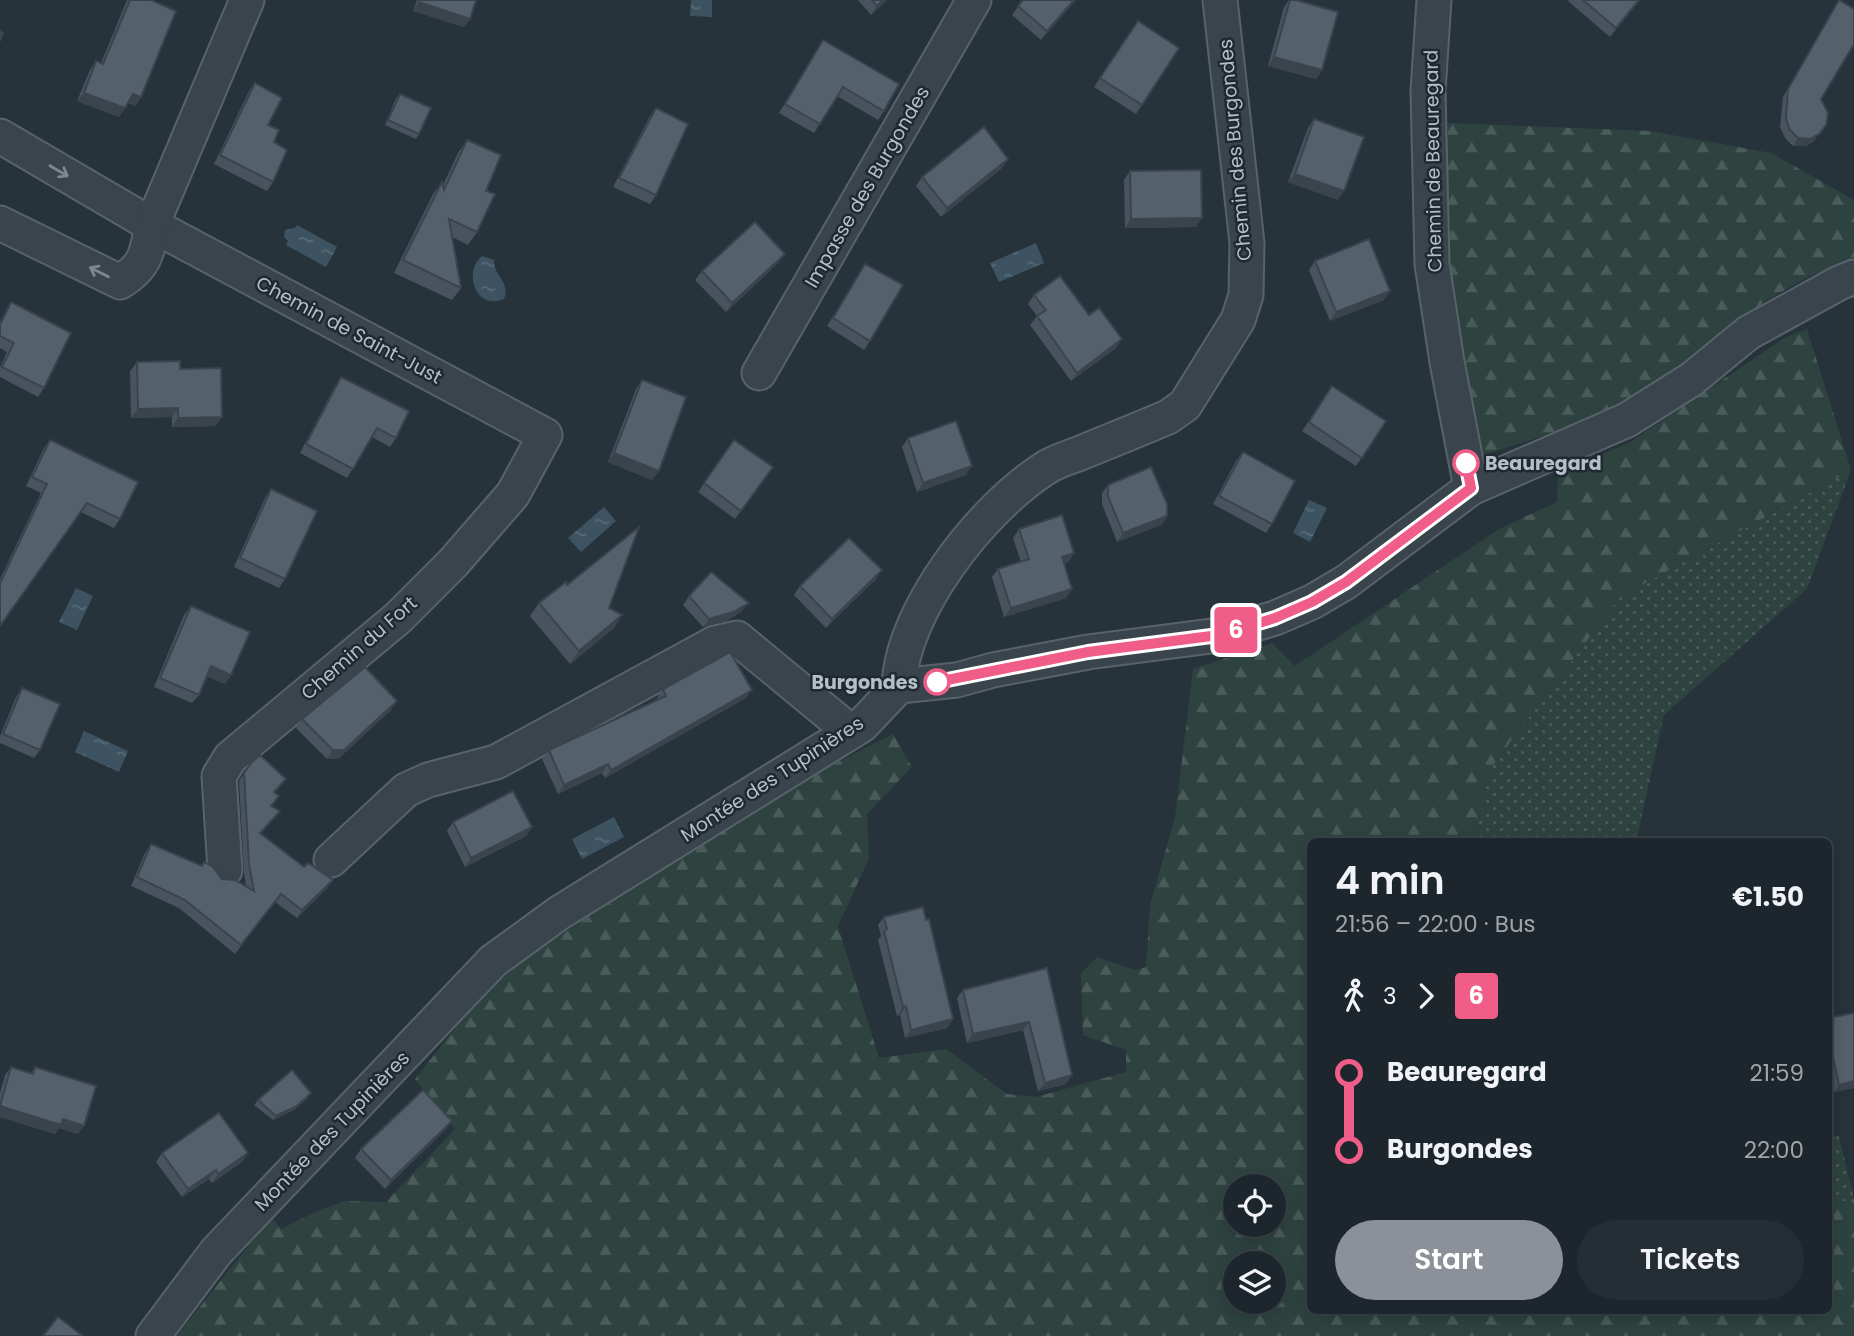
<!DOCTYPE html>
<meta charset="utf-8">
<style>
body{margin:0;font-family:Poppins,sans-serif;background:#252e34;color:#f1f3f6;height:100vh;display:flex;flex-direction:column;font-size:26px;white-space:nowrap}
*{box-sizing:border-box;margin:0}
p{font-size:23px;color:#a0a5a9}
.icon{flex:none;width:38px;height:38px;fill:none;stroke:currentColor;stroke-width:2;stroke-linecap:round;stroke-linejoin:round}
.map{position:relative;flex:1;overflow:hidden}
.side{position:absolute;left:1307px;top:838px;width:525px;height:476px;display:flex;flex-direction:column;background:#1c262c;border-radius:10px;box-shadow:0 4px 18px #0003,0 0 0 2px #3a4348}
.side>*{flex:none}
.badge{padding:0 14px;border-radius:5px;font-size:24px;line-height:46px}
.buttons{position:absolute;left:1223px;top:1174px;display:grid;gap:14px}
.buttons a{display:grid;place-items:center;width:63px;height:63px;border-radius:50%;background:#1c262c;box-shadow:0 4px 18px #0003,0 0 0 2px #3a4348;font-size:35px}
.map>.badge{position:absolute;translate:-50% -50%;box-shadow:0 0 0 4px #fff}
.legs{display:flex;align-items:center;gap:10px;height:77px;padding:0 28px;font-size:23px}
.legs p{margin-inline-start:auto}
.summary{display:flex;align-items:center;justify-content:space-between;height:119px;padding:0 28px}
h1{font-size:38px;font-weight:600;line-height:52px}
.cta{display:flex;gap:14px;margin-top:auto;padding:14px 28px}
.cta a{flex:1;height:80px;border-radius:42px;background:#8c9099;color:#fff;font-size:28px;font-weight:600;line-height:80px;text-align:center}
.cta a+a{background:#252e34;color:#f1f3f6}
ul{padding:0 28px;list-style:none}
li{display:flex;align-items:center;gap:24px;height:77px;font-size:26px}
li i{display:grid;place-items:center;width:10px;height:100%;margin:0 9px;background:currentColor}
li i::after{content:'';width:18px;height:18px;margin:-9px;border:5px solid;border-radius:50%;background:#1c262c}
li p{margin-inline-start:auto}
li:first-child i{background:linear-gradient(#0000 50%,currentColor 0)}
li:last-child i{background:linear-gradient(currentColor 50%,#0000 0)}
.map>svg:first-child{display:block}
.grass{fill:url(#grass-dots)}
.forest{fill:url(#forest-firs);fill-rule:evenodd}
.water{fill:url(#water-ripples)}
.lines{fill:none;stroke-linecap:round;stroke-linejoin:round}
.street-casing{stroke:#58626a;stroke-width:37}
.street{stroke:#3a444c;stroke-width:33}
.wall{fill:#48535d}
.shaded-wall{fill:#3b444c}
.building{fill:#54616c;stroke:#3b444c;stroke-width:2}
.oneway{stroke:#7e8890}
.line-1-casing{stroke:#fff;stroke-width:16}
.line-1{stroke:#ef5d88;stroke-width:10}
.stop-1-dot{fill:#fff;stroke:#ef5d88;stroke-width:3.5}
.labels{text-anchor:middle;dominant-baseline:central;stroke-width:5;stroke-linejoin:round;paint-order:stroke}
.street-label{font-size:19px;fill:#b6bfc7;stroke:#1f2931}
.stop-label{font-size:19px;font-weight:bold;fill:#b6bfc7;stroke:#1f2931;text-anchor:start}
</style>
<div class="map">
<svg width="1854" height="1336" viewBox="0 0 1854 1336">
<defs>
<pattern id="grass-dots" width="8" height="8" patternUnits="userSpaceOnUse" patternTransform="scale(1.75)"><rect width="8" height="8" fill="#2e4340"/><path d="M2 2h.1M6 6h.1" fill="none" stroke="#4a5c5a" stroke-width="1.8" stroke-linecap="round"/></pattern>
<pattern id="forest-firs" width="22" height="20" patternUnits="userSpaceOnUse" patternTransform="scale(1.75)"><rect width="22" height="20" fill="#2e4340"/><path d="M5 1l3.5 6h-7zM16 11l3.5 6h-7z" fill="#4a5c5a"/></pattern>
<pattern id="water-ripples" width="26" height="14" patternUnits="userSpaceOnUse" patternTransform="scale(1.75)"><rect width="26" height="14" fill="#3e5362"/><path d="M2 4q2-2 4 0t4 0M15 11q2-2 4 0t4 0" fill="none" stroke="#586a77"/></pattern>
</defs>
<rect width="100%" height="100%" fill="#26333b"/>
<!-- grass -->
<g class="grass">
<polygon points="1851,470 1807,589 1664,715 1636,842 1474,842 1490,769 1620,597"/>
<polygon points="1839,1136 1854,1199 1829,1205 1829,1137"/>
</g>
<!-- forest -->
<g class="forest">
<polygon points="1448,123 1650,131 1771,153 1854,200 1854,258 1810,276 1765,301 1688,365 1603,416 1481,456 1449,307 1444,224"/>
<path d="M1807,329l44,141 -231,127 -130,172 -16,73h-163v469h518v-106l25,-6v137h-1677l94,-119 10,12 41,-20 23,-8 41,1 69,-73 -40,-50 65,-82 44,-37 117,-79 187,-114 65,-33 19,33 -45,47 2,44 -31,68 41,132 67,-9 61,45 29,3 90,-25v-22l-43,-15 -2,-62 16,-16 38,13 11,-3 4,-62 25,-87 18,-149 79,-26 23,23 204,-137 58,-27 1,-30 71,-29 157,-106zM1236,1186h38v39h-38zM1236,1264h38v38h-38z"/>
</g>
<!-- water -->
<g class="water">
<polygon points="691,0 712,0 712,17 690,16"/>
<polygon points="297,225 337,247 326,267 286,245 288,241 284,237 285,230 295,228"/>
<polygon points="1036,243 1044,263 999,282 990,263"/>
<path d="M482,256l12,4c0,18 17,21 10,39 -27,12 -42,-26 -22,-43z"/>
<polygon points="1309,500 1327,508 1310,542 1293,533"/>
<polygon points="604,507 616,521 581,552 568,538"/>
<polygon points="76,588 93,596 77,630 59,622"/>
<polygon points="84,731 128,751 119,772 75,752"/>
<polygon points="614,817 624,837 582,859 572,839"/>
</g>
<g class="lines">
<defs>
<g id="street">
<polyline points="1434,0 1428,91 1432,264 1447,362 1471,488"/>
<polyline points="0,136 152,225 545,435 513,494 453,563 398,618 230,758 219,776 225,870"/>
<path d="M0,223l120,59c26,-16 27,-29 32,-57l95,-225"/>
<polyline points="759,373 974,0"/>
<path d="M899,686c3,-76 82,-176 145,-217 11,-8 27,-12 39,-17 29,-12 57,-23 85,-35l17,-12 53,-85 8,-25 1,-52 -27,-243"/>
<polyline points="331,860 406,790 428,780 496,762 715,643 737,638 851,732"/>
<polyline points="153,1336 216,1252 493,961 559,913 862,725 899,686 957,680 993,670 1088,652 1219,635 1275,618 1312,602 1346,582 1471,488 1627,420 1692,379 1748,333 1839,283 1854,277"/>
</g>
</defs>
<!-- street casing -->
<use href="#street" class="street-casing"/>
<!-- street -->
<use href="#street" class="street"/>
</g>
<!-- wall -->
<g class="wall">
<polygon points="127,0 151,0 141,97 135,106 128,103 119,117 77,101 90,70 96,61 101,63"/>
<polygon points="417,0 476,0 470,19 464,27 413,11"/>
<polygon points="858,0 887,0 871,15"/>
<polygon points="1023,0 1076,0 1041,40 1012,15"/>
<polygon points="1289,0 1296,0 1322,70 1316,79 1268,66 1284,7"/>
<polygon points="1569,0 1640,0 1610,37 1568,1"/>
<polygon points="1839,0 1813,142 1805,146 1793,146 1785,138 1780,127 1783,97"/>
<polygon points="1138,21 1179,48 1136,114 1094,87"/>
<polygon points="823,40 884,111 878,120 837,96 814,133 779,113"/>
<polygon points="255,83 274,142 273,182 267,191 214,164 249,91"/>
<polygon points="400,94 419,134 416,139 385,125 396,98"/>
<polygon points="656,108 656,195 650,204 613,187 650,116"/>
<polygon points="1314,119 1338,200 1288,182 1308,128"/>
<polygon points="467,140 486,191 477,232 468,245 452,237 461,288 452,300 394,273 433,194 442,182 443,185 458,153"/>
<polygon points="1008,159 1002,168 941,217 916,186 922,177"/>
<polygon points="1130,171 1196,227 1125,228 1124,180"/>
<polygon points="785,254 779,262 726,312 695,280 702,271"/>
<polygon points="1315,261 1384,300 1330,321 1309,270"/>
<polygon points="865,264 870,341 864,350 827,326"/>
<polygon points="1034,295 1089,315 1116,348 1071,381 1030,325 1037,316 1028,304"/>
<polygon points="11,302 44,388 38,397 0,377 0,367 7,352 0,348 0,322"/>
<polygon points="137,362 180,369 216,426 172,427 172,417 131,418 130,371"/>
<polygon points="341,377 396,438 390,447 372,437 347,478 300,453 335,386"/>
<polygon points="642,380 659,471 652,480 608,462 636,389"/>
<polygon points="1332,386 1386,421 1356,466 1302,431"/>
<polygon points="908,438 966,475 917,492 902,447"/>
<polygon points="50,440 120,519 114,528 81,512 0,626 0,579 41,493 26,486 44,448"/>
<polygon points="734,440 773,467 735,519 698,492"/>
<polygon points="1243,452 1272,524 1266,533 1213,504 1236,461"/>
<polygon points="1108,485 1167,516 1161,525 1117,542 1102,504 1102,493"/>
<polygon points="271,489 285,579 279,588 234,567 265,498"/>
<polygon points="1019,529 1074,553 1068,562 1064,563 1072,589 1066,598 1004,617 992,577 998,569 1021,562 1013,538"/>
<polygon points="876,579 826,628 794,595 800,586"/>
<polygon points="567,585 609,608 614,628 570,664 530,616 539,603"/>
<polygon points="689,596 742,611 727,621 703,627 683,605"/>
<polygon points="191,606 231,675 225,684 206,676 199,695 192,703 154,687 184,615"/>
<polygon points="22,688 40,750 34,758 0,743 0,736 16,697"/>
<polygon points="663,689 746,698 605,778 602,773 558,794 542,759 549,750 658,700 657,698"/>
<polygon points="391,710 338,759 327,759 296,728 302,719"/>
<polygon points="251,763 286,779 275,793 271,806 280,811 261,834 304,867 333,880 327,888 297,918 275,902 235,954 179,908 131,886 145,853 151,844 202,866 222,879 246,886 244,872 239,781"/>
<polygon points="453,822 532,827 526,836 465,867 447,831"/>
<polygon points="884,917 953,1019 947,1028 905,1038 900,1015 897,1016 878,940 881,936 878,925"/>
<polygon points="1047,968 1066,1084 1038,1091 1023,1030 967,1043 957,998 963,990"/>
<polygon points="1829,1018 1854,1088 1834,1092 1829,1070"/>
<polygon points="11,1067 31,1073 35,1067 78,1134 59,1128 55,1134 0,1117 0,1093 5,1075"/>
<polygon points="308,1098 294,1110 273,1120 254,1105 258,1100"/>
<polygon points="452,1121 446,1129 385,1189 355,1158 361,1149"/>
<polygon points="162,1153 248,1153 242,1162 212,1183 209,1179 182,1197 156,1162"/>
</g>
<!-- shaded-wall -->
<g class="shaded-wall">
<polygon points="883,0 887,0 871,15 877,6"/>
<polygon points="1074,0 1076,0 1041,40 1047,31"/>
<polygon points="1639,0 1640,0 1610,37 1616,28"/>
<polygon points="419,2 470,19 464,27 413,11"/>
<polygon points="1274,57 1322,70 1316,79 1268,66"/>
<polygon points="84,93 125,108 119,117 77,101"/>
<polygon points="133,94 141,97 135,106 127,103"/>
<polygon points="1826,125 1813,142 1805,146 1793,146 1798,138"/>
<polygon points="1008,159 1002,168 941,217 947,208"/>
<polygon points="1295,174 1344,191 1338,200 1288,182"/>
<polygon points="1202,218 1196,227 1125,228 1131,219"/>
<polygon points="785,254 779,262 726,312 732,303"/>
<polygon points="1390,291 1384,300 1330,321 1336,312"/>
<polygon points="1122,339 1116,348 1071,381 1077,373"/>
<polygon points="178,408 172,417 131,418 138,409"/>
<polygon points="222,417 216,426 172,427 178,418"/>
<polygon points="614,453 659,471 652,480 608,462"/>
<polygon points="972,466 966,475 917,492 923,483"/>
<polygon points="1167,516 1161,525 1117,542 1123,533"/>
<polygon points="1074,553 1068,562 1056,566 1062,557"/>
<polygon points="882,570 876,579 826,628 832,619"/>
<polygon points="1072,589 1066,598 1004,617 1011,608"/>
<polygon points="749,603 742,611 727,621 703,627 709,619"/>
<polygon points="622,615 614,628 570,664 579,651"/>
<polygon points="211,666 231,675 225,684 204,675"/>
<polygon points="752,690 746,698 605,778 611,770"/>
<polygon points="397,701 391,710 338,759 327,759 333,750"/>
<polygon points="608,764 602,773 558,794 564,785"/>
<polygon points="532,827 526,836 465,867 471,858"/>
<polygon points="333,880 327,888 297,918 302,910"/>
<polygon points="906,1006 900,1015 897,1016 903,1007"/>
<polygon points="953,1019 947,1028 905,1038 911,1030"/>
<polygon points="1029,1022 1023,1030 967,1043 973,1034"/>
<polygon points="1072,1075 1066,1084 1038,1091 1045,1083"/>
<polygon points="1854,1081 1854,1088 1834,1092 1839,1085"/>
<polygon points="311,1093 308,1098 294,1110 273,1120 276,1116"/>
<polygon points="0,1106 63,1119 84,1126 78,1134 59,1128 55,1134 0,1117"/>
<polygon points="452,1121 446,1129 385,1189 391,1180"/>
<polygon points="248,1153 242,1162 212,1183 218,1174"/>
<polygon points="216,1170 209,1179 182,1197 188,1189"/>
</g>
<!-- building -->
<g class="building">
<polygon points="130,0 151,0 176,11 141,97 133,94 125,108 84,93 96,61 103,64"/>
<polygon points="420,0 476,0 470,19 419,2"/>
<polygon points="872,0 883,0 877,6"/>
<polygon points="1023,0 1074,0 1047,31 1018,6"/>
<polygon points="1290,0 1296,0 1338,12 1322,70 1274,57"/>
<polygon points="1583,0 1639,0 1616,28"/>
<polygon points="1839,0 1854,9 1854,44 1821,99 1828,113 1826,125 1819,134 1810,139 1798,138 1790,130 1786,119 1788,89"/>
<polygon points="1138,21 1179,48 1142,105 1100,78"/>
<polygon points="0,31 3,33 0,41"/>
<polygon points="823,40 899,84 884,111 843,87 820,124 785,104"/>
<polygon points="255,83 282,98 268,125 279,130 274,142 287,150 273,182 220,155"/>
<polygon points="400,94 431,108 419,134 388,120"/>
<polygon points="656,108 688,124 656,195 619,178"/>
<polygon points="1314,119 1364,137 1344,191 1295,174"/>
<polygon points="984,127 1008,159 947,208 922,177"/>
<polygon points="467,140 501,155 486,191 495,194 477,232 449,219 461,288 403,260 442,182 444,190"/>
<polygon points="1201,170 1202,218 1131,219 1130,171"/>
<polygon points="755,222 785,254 732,303 702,271"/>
<polygon points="1369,239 1390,291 1336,312 1315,261"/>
<polygon points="865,264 903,285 870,341 833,318"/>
<polygon points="1060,276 1089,315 1099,308 1122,339 1077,373 1037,316 1046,310 1034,295"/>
<polygon points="11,302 71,333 44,388 2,367 14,343 0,336 0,325"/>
<polygon points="180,361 180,369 221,368 222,417 178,418 178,408 138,409 137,362"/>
<polygon points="341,377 409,411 396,438 377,428 353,469 306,444"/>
<polygon points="642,380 686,397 659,471 614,453"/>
<polygon points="1332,386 1386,421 1362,458 1309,422"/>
<polygon points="956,421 972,466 923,483 908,438"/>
<polygon points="50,440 138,482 120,519 87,503 0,626 0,583 47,484 32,477"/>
<polygon points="734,440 773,467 741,511 704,483"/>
<polygon points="1243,452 1295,481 1272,524 1219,496"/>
<polygon points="1151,467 1167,504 1167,516 1123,533 1108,496 1108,485"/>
<polygon points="271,489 317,511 285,579 240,558"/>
<polygon points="1062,515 1074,553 1062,557 1072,589 1011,608 998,569 1029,559 1019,529"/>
<polygon points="639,527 609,608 622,615 579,651 539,603 566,582 567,585"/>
<polygon points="849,538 882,570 832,619 800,586"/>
<polygon points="711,572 749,603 733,612 709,619 689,596"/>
<polygon points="191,606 250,632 231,675 211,666 199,695 160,678"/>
<polygon points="730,652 752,690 611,770 608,764 564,785 549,750 666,696 663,689"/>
<polygon points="365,667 397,701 344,750 333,750 302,719"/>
<polygon points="22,688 60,704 40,750 3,734"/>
<polygon points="260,755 286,779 274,792 279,796 271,806 280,811 260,833 304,867 308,863 333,880 302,910 281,894 241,945 185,900 137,877 151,844 202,866 204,862 213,867 222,879 235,880 254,891 249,864 244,773 251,763"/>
<polygon points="513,791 532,827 471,858 453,822"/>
<polygon points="923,907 926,920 929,919 953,1019 911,1030 906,1006 903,1007 884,931 887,929 884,917"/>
<polygon points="1047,968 1072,1075 1045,1083 1029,1022 973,1034 963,990"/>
<polygon points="1854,1013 1854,1081 1839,1085 1829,1039 1829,1018"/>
<polygon points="11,1067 33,1074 35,1067 96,1086 84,1126 63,1119 61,1125 0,1106"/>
<polygon points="292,1070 311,1093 297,1106 276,1116 258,1100"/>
<polygon points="423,1090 452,1121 391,1180 361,1149"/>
<polygon points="219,1113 248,1153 218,1174 216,1170 188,1189 162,1153"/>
<polygon points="58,1317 83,1336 43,1336"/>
</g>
<!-- one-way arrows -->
<defs><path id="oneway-shaft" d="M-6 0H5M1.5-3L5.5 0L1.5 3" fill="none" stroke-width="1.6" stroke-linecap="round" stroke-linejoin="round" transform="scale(1.75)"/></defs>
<g class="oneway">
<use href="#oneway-shaft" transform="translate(59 171) rotate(30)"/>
<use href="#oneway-shaft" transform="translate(99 272) rotate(-153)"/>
</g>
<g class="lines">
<defs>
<polyline id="line-1" points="937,682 1088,652 1219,635 1275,618 1312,602 1346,582 1471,488 1466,463"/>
</defs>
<!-- line-1 casing -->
<use href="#line-1" class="line-1-casing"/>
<!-- line-1 -->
<use href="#line-1" class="line-1"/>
</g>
<!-- markers -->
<g class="stop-1-dot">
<circle cx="1466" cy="463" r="12"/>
<circle cx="937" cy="682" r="12"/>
</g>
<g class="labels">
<!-- street labels -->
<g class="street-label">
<text transform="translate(1235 150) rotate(-95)">Chemin des Burgondes</text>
<text transform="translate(1433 161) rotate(-91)">Chemin de Beauregard</text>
<text transform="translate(867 187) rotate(-60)">Impasse des Burgondes</text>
<text transform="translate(349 330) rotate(28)">Chemin de Saint-Just</text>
<text transform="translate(359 648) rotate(-41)">Chemin du Fort</text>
<text transform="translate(772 779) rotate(-33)">Montée des Tupinières</text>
<text transform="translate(332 1131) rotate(-46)">Montée des Tupinières</text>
</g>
<!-- stop labels -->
<g class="stop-label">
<text x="1485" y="463">Beauregard</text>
<text x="918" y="682" text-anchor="end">Burgondes</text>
</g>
</g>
</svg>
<div class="buttons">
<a><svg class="icon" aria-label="locate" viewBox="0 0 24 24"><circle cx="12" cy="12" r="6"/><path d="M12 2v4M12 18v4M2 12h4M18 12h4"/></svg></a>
<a><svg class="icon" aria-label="layers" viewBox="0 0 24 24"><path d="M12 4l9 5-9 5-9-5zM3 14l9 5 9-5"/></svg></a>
</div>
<b class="badge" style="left:1236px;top:630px;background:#ef5d88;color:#fff">6</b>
<section class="side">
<div class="summary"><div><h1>4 min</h1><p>21:56 – 22:00 · Bus</p></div><b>€1.50</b></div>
<div class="legs"><svg class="icon" aria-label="walk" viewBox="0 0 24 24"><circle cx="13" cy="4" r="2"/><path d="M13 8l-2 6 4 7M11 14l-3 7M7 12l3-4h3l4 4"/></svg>3<svg class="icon" aria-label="forward" viewBox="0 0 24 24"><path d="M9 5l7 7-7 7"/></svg><b class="badge" style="background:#ef5d88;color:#fff">6</b></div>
<ul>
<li><i style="color:#ef5d88"></i><b>Beauregard</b><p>21:59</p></li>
<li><i style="color:#ef5d88"></i><b>Burgondes</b><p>22:00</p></li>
</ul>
<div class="cta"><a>Start</a><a>Tickets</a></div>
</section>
</div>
